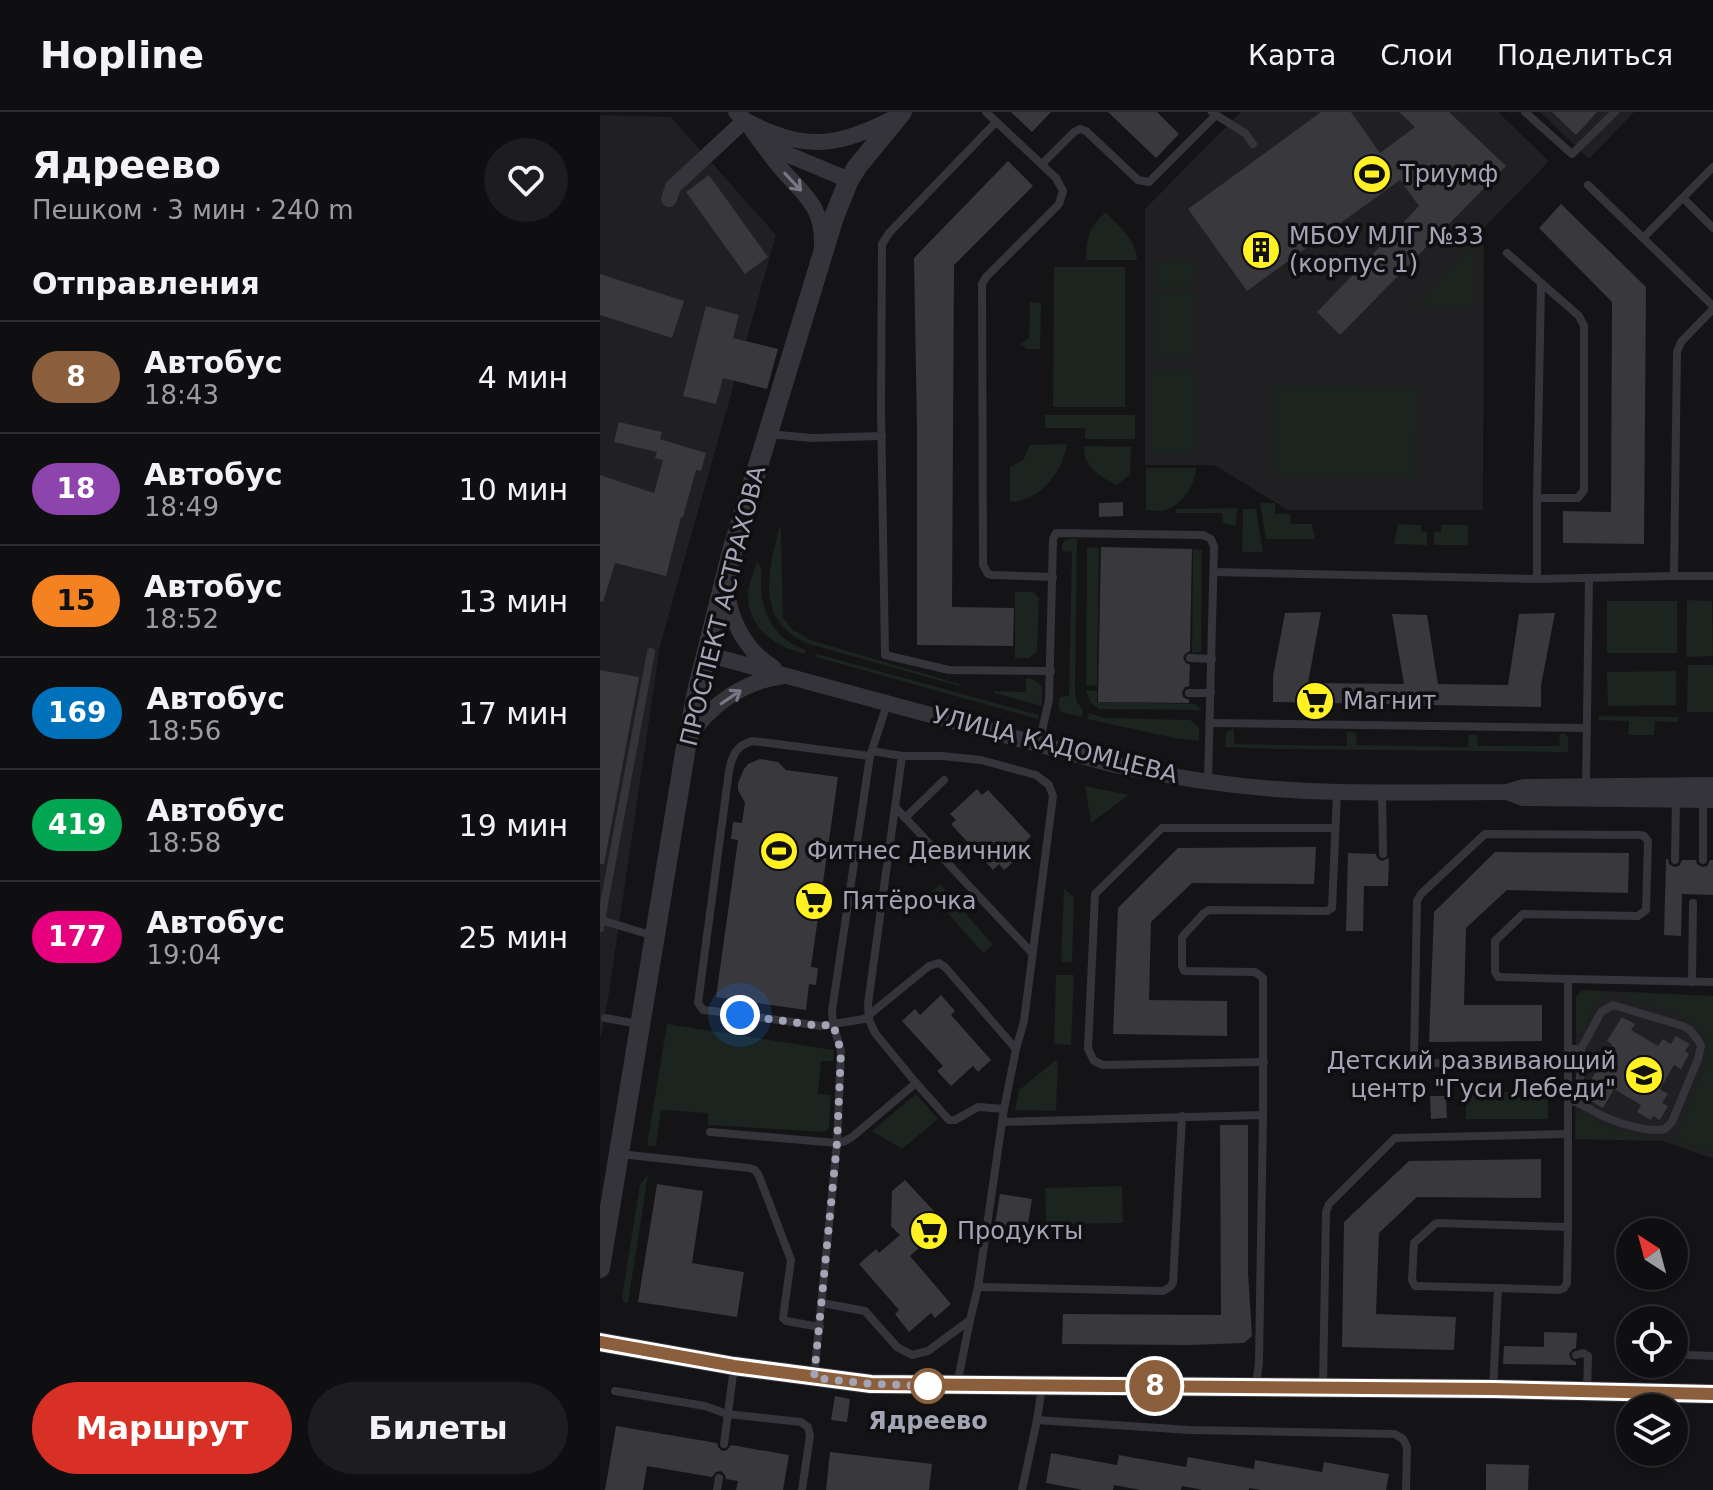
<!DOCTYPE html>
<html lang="ru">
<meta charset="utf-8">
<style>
body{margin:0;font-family:"DejaVu Sans",sans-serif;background:#1d1c1e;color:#f1f3f6;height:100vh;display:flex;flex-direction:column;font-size:30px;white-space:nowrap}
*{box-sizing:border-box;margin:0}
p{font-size:26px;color:#9b9c9f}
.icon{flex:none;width:44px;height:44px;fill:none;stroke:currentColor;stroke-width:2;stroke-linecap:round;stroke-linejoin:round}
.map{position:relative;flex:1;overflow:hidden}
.sheet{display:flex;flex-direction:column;background:#0f0e10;width:600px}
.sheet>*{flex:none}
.badge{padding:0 16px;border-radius:26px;font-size:28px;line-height:52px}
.needle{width:52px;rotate:324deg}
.fabs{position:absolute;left:1016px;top:1106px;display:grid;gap:16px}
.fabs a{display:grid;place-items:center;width:72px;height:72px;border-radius:50%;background:#0f0e10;box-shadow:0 2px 6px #0004,0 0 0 2px #2f2e30;font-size:40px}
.you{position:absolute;width:40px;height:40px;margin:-20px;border:6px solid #fff;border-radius:50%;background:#1a73e8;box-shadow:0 0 0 12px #1a73e833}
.map>.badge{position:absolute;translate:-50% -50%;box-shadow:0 0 0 4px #fff}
h2{padding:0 32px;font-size:30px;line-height:72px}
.round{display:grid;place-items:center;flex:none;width:84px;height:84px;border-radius:42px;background:#1d1c1e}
.headline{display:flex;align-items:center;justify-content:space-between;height:136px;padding:0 32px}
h1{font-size:38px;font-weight:700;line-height:60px}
.button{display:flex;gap:16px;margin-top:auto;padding:16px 32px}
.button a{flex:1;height:92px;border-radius:48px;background:#d93025;color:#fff;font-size:32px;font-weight:700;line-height:92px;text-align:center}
.button a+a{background:#1d1c1e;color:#f1f3f6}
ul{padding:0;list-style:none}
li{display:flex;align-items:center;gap:24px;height:112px;padding:0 32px;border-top:2px solid #2f2e30}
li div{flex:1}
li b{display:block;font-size:30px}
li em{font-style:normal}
li .badge{min-width:88px;font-weight:700;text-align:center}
header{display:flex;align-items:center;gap:48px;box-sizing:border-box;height:112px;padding:0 40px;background:#0f0e10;border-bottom:2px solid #2f2e30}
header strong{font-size:38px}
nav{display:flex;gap:44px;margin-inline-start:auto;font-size:28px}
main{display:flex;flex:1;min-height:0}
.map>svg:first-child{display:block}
.built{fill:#201f22}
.green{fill:#1b241e}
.building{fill:#38383d}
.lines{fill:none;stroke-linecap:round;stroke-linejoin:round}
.service{stroke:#35343b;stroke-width:8}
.minor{stroke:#35343b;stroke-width:16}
.tertiary{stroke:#35343b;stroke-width:20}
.oneway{stroke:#787785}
.line-casing{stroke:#fff;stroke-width:18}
.line{stroke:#8b5e3c;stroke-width:12}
.walk{stroke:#a4a4b7;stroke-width:8;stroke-dasharray:0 14.4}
.stop-dot{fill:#fff;stroke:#8b5e3c;stroke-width:4}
.labels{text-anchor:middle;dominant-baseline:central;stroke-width:7;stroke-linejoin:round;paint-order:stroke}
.poi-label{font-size:24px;fill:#a4a4b7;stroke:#0f0e10;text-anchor:start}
.street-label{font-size:24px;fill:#a4a4b7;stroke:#0f0e10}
.stop-label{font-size:24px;font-weight:bold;fill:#a4a4b7;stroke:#0f0e10}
</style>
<header>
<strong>Hopline</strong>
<nav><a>Карта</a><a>Слои</a><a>Поделиться</a></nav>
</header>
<main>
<section class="sheet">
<div class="headline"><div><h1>Ядреево</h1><p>Пешком · 3 мин · 240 m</p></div><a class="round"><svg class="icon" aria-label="heart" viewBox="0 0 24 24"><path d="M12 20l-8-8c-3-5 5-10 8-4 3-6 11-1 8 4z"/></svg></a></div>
<h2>Отправления</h2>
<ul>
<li><span class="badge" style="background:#8b5e3c;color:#fff">8</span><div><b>Автобус</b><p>18:43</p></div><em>4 мин</em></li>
<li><span class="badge" style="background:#8e44ad;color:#fff">18</span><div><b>Автобус</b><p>18:49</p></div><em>10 мин</em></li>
<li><span class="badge" style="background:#f58220;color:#111">15</span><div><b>Автобус</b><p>18:52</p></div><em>13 мин</em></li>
<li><span class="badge" style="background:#0072bc;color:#fff">169</span><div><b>Автобус</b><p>18:56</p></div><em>17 мин</em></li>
<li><span class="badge" style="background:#00a651;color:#fff">419</span><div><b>Автобус</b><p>18:58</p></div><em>19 мин</em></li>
<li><span class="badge" style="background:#e6007e;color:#fff">177</span><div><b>Автобус</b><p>19:04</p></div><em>25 мин</em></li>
</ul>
<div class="button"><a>Маршрут</a><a>Билеты</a></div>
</section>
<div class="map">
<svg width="1113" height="1378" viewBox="0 0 1113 1378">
<rect width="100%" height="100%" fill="#141315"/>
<!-- built -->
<g class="built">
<polygon points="641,0 898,0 949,49 884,116 883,398 688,398 614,353 545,353 545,97"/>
<polygon points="940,0 1034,0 989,47"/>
<polygon points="0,3 71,5 176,123 60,534 8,887 0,928"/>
<polygon points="982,878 1113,884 1113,1046 1108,1045 1063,1029 975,1027 976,885"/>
</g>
<!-- green -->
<g class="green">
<path d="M506,100c13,15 31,28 31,48h-51c0,-20 3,-34 20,-48z"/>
<polygon points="875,131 873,195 817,194"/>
<polygon points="556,150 595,150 594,176 555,175"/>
<polygon points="454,155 525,155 525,295 453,295"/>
<rect x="554" y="179" width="40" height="68"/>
<polygon points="430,190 441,191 440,237 427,237 419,232 429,226"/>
<polygon points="595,257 595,342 552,342 552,258"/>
<polygon points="676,273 817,276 815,365 674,362"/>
<polygon points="445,303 535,303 535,327 485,327 485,316 445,316"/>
<path d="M467,332c-4,27 -27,58 -57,58v-35l13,-7 7,-15z"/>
<path d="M484,334l47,1 -1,28 -14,10c-16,-8 -34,-20 -32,-39z"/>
<path d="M546,356h50c-1,17 -13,36 -30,42 -5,2 -15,0 -20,0z"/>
<polygon points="660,391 675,391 675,402 690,402 691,412 712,412 715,427 666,427"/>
<polygon points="637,396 636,414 623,411 622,401 576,401 576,397"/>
<polygon points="643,397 656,397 663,440 642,440"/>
<polygon points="798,412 821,413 821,419 827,420 827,433 794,432"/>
<polygon points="841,413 868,413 868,433 834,433 834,420 841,420"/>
<path d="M180,414l1,1 2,91 9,11 18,11 149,44v2l-150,-42c-55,-22 -41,-73 -29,-118z"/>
<polygon points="473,426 477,427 475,579 477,590 483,598 481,605 461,600 458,595 460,585 469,584 472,440 462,439 462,433 465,429"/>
<polygon points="487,435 499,436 497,574 486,573"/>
<polygon points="593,437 602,438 601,540 592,541"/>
<path d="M157,450c7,7 4,14 4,24 1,29 16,55 45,64l-1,4c-30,-8 -58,-25 -57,-61 1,-10 6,-21 9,-31z"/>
<polygon points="415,480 433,480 439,486 437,540 429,546 415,546"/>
<polygon points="1087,488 1112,489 1113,544 1086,545"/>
<rect x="1007" y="489" width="70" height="52"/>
<polygon points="217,542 439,603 438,607 216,545"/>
<polygon points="1088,553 1113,553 1113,600 1087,600"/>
<polygon points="1076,559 1076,593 1008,594 1007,560"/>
<polygon points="426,566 433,567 442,574 442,594 394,581 394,579 426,580"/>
<polygon points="486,578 497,579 497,590 595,592 602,598 499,597 490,590"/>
<polygon points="489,601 504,606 590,608 599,616 599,629 574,626 487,607"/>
<polygon points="999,604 1078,605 1078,610 1055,609 1054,623 1028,623 1029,609 999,608"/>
<polygon points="632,617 634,617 634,632 747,634 747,620 756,621 757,633 868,635 869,623 877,623 878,634 959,634 960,622 965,622 968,625 968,640 677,637 625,635 626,621"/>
<polygon points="485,674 529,683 491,711"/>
<polygon points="340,772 393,833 383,841 330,781"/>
<polygon points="464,777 474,785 472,850 461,850"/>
<polygon points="456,863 474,863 471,933 454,932"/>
<polygon points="982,878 1009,880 1007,888 994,891 985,919 976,924 976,885"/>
<path d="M1027,880l86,4v157l-43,-14 8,-5 30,-74c5,-45 -43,-50 -75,-58l-5,-4z"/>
<polygon points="67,912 234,938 233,949 221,949 218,982 231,983 229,1016 224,1020 108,1013 108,1001 61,998 56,1034 47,1033"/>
<polygon points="456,948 458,950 456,999 415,998 419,978"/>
<rect x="866" y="980" width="82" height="27"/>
<polygon points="316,982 338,1007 302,1037 272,1019"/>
<polygon points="976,997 1006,1014 1059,1029 975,1027"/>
<polygon points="48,1063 28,1191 24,1191 22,1185 40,1072"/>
<polygon points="522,1074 523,1111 446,1112 445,1076"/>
</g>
<!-- building -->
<g class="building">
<polygon points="411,0 451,0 432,20"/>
<polygon points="508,0 557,0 579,22 556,46"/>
<polygon points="721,0 751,0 780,41 815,15 799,0 849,0 906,54 740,223 717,200 819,94 800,68 647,179 588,97"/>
<polygon points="952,0 997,0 976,23"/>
<polygon points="408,49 433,74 354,153 352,495 414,496 413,534 317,533 317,317 314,146"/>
<polygon points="109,63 168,145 145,162 86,80"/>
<polygon points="961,92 1046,175 1044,432 963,431 963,399 1011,400 1012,190 939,116"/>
<polygon points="0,162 84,189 72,226 0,203"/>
<polygon points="106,194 139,203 133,226 178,237 167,277 123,266 116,292 83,284"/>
<polygon points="19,310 62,320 60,327 106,341 101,359 96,358 83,405 81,405 66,464 15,451 3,490 0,489 0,363 54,381 63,348 55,346 57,340 14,330"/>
<polygon points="523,390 523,404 499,405 499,391"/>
<polygon points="501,435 592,437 590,539 585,542 583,546 586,551 590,553 589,574 585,575 582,580 583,585 589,588 589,591 498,590"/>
<polygon points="721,500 708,571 804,572 792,502 827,503 838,572 908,573 919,502 955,501 941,573 941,595 673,590 673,564 685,501"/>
<polygon points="0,558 39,565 4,752 0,752"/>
<polygon points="160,647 178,650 186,658 238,665 211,855 218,856 216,873 209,872 206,898 116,885 138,728 131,727 133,710 142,711 145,691 138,678 138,671 144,657 148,652"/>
<polygon points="377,677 382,683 388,678 431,724 424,731 429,736 404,758 399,752 393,758 351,712 356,708 350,702"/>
<polygon points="716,735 714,772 592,771 551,810 549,888 627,889 627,924 513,922 518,796 578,736"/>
<polygon points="895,740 1029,741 1028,781 907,778 866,816 864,893 942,893 942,929 829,930 834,800"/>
<polygon points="748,741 776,742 777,746 782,749 789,746 788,774 764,774 763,819 746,819"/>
<polygon points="1066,747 1068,747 1069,752 1074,755 1079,754 1082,748 1096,748 1097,752 1102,755 1107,754 1110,748 1113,748 1113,783 1082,782 1081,824 1064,823"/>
<polygon points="341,883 355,899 351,903 391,948 378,960 373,954 351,974 337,959 343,954 302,909 315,897 320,903"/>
<polygon points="1022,905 1035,912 1031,918 1058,934 1063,927 1071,932 1076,924 1090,932 1085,939 1089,942 1081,957 1074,953 1060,977 1068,982 1062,991 1068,994 1060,1008 1053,1004 1051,1008 1037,1000 1041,993 1014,977 1003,996 986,986 987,975 1012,932 1007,929"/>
<polygon points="830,984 846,984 847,1006 831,1007"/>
<polygon points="620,1013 648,1013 648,1160 652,1224 644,1231 589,1233 462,1232 463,1202 621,1203"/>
<polygon points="941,1047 941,1086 817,1085 779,1121 776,1202 856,1205 854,1238 742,1235 744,1110 809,1049"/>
<polygon points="305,1068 346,1112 310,1144 351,1192 335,1206 331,1201 309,1220 295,1202 299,1198 259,1152 276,1137 279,1141 300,1123 291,1114 292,1079"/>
<polygon points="57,1072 103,1079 92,1151 144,1160 137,1205 38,1190"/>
<polygon points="400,1082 432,1087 427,1117 395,1112"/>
<polygon points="944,1220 977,1221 976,1236 972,1238 969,1242 971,1247 976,1250 976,1253 903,1252 904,1234 944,1235"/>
<polygon points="235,1284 250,1287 247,1310 231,1308"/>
<polygon points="16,1314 117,1331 118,1335 122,1339 127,1338 131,1333 189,1343 183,1378 136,1378 138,1369 126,1367 125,1363 121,1359 116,1360 112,1365 47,1354 43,1378 5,1378"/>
<polygon points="230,1340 332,1352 329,1378 226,1378"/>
<polygon points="451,1341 517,1353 519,1343 586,1355 588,1345 654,1357 655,1348 722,1360 724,1350 789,1362 786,1378 661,1378 649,1376 649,1378 603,1378 582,1374 581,1378 541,1378 514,1373 513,1378 483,1378 446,1371"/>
<polygon points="886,1352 929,1353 928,1378 886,1378"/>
</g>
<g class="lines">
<!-- service -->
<g class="service">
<polyline points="386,0 456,66 463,79 459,92 386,165 382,172 383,453 388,462 393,463 453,465"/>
<polyline points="925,0 972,42 1015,0"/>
<polyline points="616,3 645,21 653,32"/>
<polyline points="396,10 289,121 282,132 281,298 285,543 349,558 451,559"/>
<polyline points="442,52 474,20 480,17 486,19 538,68 549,70 616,3 612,0"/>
<polyline points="1113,55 1043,126 1113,194"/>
<polyline points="988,73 1043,126"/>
<polyline points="1083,86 1113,116"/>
<polyline points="168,322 212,326 282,324"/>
<polyline points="937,386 941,171"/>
<polyline points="614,460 937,467 937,386 978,386 984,378 984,214 979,204 907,141"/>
<polyline points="1074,464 1113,464"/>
<polyline points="937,467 1074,464 1077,240 1081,230 1113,197"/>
<polyline points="590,546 612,547"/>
<polyline points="589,581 611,581"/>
<polyline points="287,592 270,644 232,899 233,912 264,907 329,854 339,851 345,855 416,937"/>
<polyline points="610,611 987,616"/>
<polyline points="439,632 449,588 453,427 456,421 603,423 611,427 614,435 608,669"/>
<polyline points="272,639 302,644"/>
<polyline points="986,674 989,466"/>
<polyline points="782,681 783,742"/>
<polyline points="1103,688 1103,748"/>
<polyline points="295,695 432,841"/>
<polyline points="305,706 344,668"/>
<polyline points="1075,748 1076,688"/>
<polyline points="1,808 51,540"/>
<polyline points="0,816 1,808 54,824"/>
<polyline points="968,867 1113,870"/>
<polyline points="1092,870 1093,791"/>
<polyline points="5,906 39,912"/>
<polyline points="664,950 503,953 494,949 488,937 495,782 562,716 735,716"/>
<polyline points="316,971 275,921 269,908 268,892 302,644 342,644 381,648 436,663 449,673 453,684 424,909 416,937 404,997 378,1175 370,1208 357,1273"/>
<path d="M968,988c13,2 23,11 35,16 15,7 46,17 62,13l7,-7 26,-63 3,-13 -3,-6 -8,-10 -7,-4 -70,-21 -12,7 -20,37h-13"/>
<polyline points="979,991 981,937"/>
<polyline points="663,1003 663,866 655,860 584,859 582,854 582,825 604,801 609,798 727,799 732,796 737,680"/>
<polyline points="402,1010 663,1003 659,1250 656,1273"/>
<path d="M110,1020l127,11 4,-92 -8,-27 -12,2 -108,-15 -10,-1 -5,-7 31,-232c3,-15 7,-26 24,-30l117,15"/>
<polyline points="20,1042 149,1056 155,1058 159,1064 191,1148 183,1206 186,1209 220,1215"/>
<polyline points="968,1115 968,867 898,865 895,860 895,829 923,802 1038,804 1046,798 1048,729 1044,724 1040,723 885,722 821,782 817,789 814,945 821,951 968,953"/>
<polyline points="378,1175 563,1179 570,1175 573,1171 582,1004"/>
<polyline points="222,1191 265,1199 297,1235 312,1243 328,1239 370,1208"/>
<polyline points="1084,1238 1088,1243 1113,1244"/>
<polyline points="976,1243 983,1241 988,1244 987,1278"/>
<polyline points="214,1265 237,1031 245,1029 252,1025 316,971 349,1008 355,1008 378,995 404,997"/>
<polyline points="723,1275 726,1100 729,1092 795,1026 968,1022"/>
<polyline points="893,1277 898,1176 959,1178 964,1176 967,1171 968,1115 839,1111 835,1112 814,1131 812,1168 815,1174 898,1176"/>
<polyline points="15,1279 105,1294 127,1302 201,1310 208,1315 210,1324 202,1378"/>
<polyline points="437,1308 590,1318 795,1322 803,1327 807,1335 806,1378"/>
<polyline points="124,1332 134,1255"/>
<polyline points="117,1378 119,1366"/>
<polyline points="422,1378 437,1308 442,1275"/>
</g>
<!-- minor -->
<g class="minor">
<polyline points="136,0 159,21 189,43 249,68"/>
<path d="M145,8c11,16 22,31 34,46 23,28 44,38 43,79"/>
<path d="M150,11c57,29 89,23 144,-5"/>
<polyline points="69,87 73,75 145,8"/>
<path d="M126,473c3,33 18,65 48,83"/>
<path d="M106,542l409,111c73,16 150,26 225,27 56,1 111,0 167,0l17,-5 189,-2"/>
<path d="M89,626c18,-31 55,-57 91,-61"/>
<polyline points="907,680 923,686 1113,688"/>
</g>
<!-- tertiary -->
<g class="tertiary">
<polyline points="0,1156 87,629 98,575 132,439 234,105 249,68 257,55 302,0"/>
<polyline points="0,1230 134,1254 271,1272 893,1277 1113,1282"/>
</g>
</g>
<!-- one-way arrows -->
<defs><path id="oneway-shaft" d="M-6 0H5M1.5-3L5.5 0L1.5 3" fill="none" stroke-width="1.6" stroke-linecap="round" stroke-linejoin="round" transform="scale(2)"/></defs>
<g class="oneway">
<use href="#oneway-shaft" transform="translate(193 70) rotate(47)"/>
<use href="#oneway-shaft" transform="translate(131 585) rotate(-34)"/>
</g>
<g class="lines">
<defs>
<polyline id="line" points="0,1230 134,1254 271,1272 893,1277 1113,1282"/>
</defs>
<!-- line casing -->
<use href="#line" class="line-casing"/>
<!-- line -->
<use href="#line" class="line"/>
<!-- walk -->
<polyline class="walk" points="140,903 221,914 233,912 241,939 237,1031 214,1266 271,1272 330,1274 328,1274"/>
</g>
<!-- icons -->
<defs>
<symbol id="stadium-disc" viewBox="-11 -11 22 22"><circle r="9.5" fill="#fff122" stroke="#0f0e10"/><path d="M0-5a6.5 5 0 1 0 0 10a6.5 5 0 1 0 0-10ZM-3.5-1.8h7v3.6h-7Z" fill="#111"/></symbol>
<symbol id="building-disc" viewBox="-11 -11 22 22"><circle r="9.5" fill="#fff122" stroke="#0f0e10"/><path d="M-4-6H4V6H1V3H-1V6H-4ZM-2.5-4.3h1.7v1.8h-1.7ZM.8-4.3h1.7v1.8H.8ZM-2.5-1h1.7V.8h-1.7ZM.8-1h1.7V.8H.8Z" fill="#111"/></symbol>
<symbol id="supermarket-disc" viewBox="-11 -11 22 22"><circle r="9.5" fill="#fff122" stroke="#0f0e10"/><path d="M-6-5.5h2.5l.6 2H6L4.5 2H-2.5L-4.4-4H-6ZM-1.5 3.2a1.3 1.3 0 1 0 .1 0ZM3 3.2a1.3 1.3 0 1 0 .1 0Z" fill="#111"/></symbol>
<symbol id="school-disc" viewBox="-11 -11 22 22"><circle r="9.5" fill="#fff122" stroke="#0f0e10"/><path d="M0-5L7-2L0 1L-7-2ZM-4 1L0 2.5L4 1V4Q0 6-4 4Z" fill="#111"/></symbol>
</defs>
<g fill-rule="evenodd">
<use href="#stadium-disc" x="750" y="40" width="44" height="44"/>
<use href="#building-disc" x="639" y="116" width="44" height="44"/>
<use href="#supermarket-disc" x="693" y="567" width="44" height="44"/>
<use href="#stadium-disc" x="157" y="717" width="44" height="44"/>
<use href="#supermarket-disc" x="192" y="767" width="44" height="44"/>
<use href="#school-disc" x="1022" y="941" width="44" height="44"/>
<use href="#supermarket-disc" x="307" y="1097" width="44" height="44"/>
</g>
<!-- markers -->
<circle class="stop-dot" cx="328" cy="1274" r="16"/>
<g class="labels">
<!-- poi labels -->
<g class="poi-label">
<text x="800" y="62">Триумф</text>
<text x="689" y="124">МБОУ МЛГ №33<tspan x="689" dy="28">(корпус 1)</tspan></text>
<text x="743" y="589">Магнит</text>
<text x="207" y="739">Фитнес Девичник</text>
<text x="242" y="789">Пятёрочка</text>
<text x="1016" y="949" text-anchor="end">Детский развивающий<tspan x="1016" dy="28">центр "Гуси Лебеди"</tspan></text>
<text x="357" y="1119">Продукты</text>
</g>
<!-- street labels -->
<g class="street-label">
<text transform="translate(123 494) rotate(-76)">ПРОСПЕКТ АСТРАХОВА</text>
<text transform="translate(455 633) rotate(14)">УЛИЦА КАДОМЦЕВА</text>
</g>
<!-- stop labels -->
<g class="stop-label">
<text x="328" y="1309">Ядреево</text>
</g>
</g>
</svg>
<div class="fabs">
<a><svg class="needle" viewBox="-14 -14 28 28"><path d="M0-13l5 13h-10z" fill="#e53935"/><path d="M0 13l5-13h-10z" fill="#9b9c9f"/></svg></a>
<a><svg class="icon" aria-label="locate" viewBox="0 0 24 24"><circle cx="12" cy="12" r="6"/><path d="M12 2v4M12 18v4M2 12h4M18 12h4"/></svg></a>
<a><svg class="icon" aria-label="layers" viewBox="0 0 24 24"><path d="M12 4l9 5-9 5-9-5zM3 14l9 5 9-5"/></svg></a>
</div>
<div class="you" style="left:140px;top:903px"></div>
<b class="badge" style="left:555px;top:1274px;background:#8b5e3c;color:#fff">8</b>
</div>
</main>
